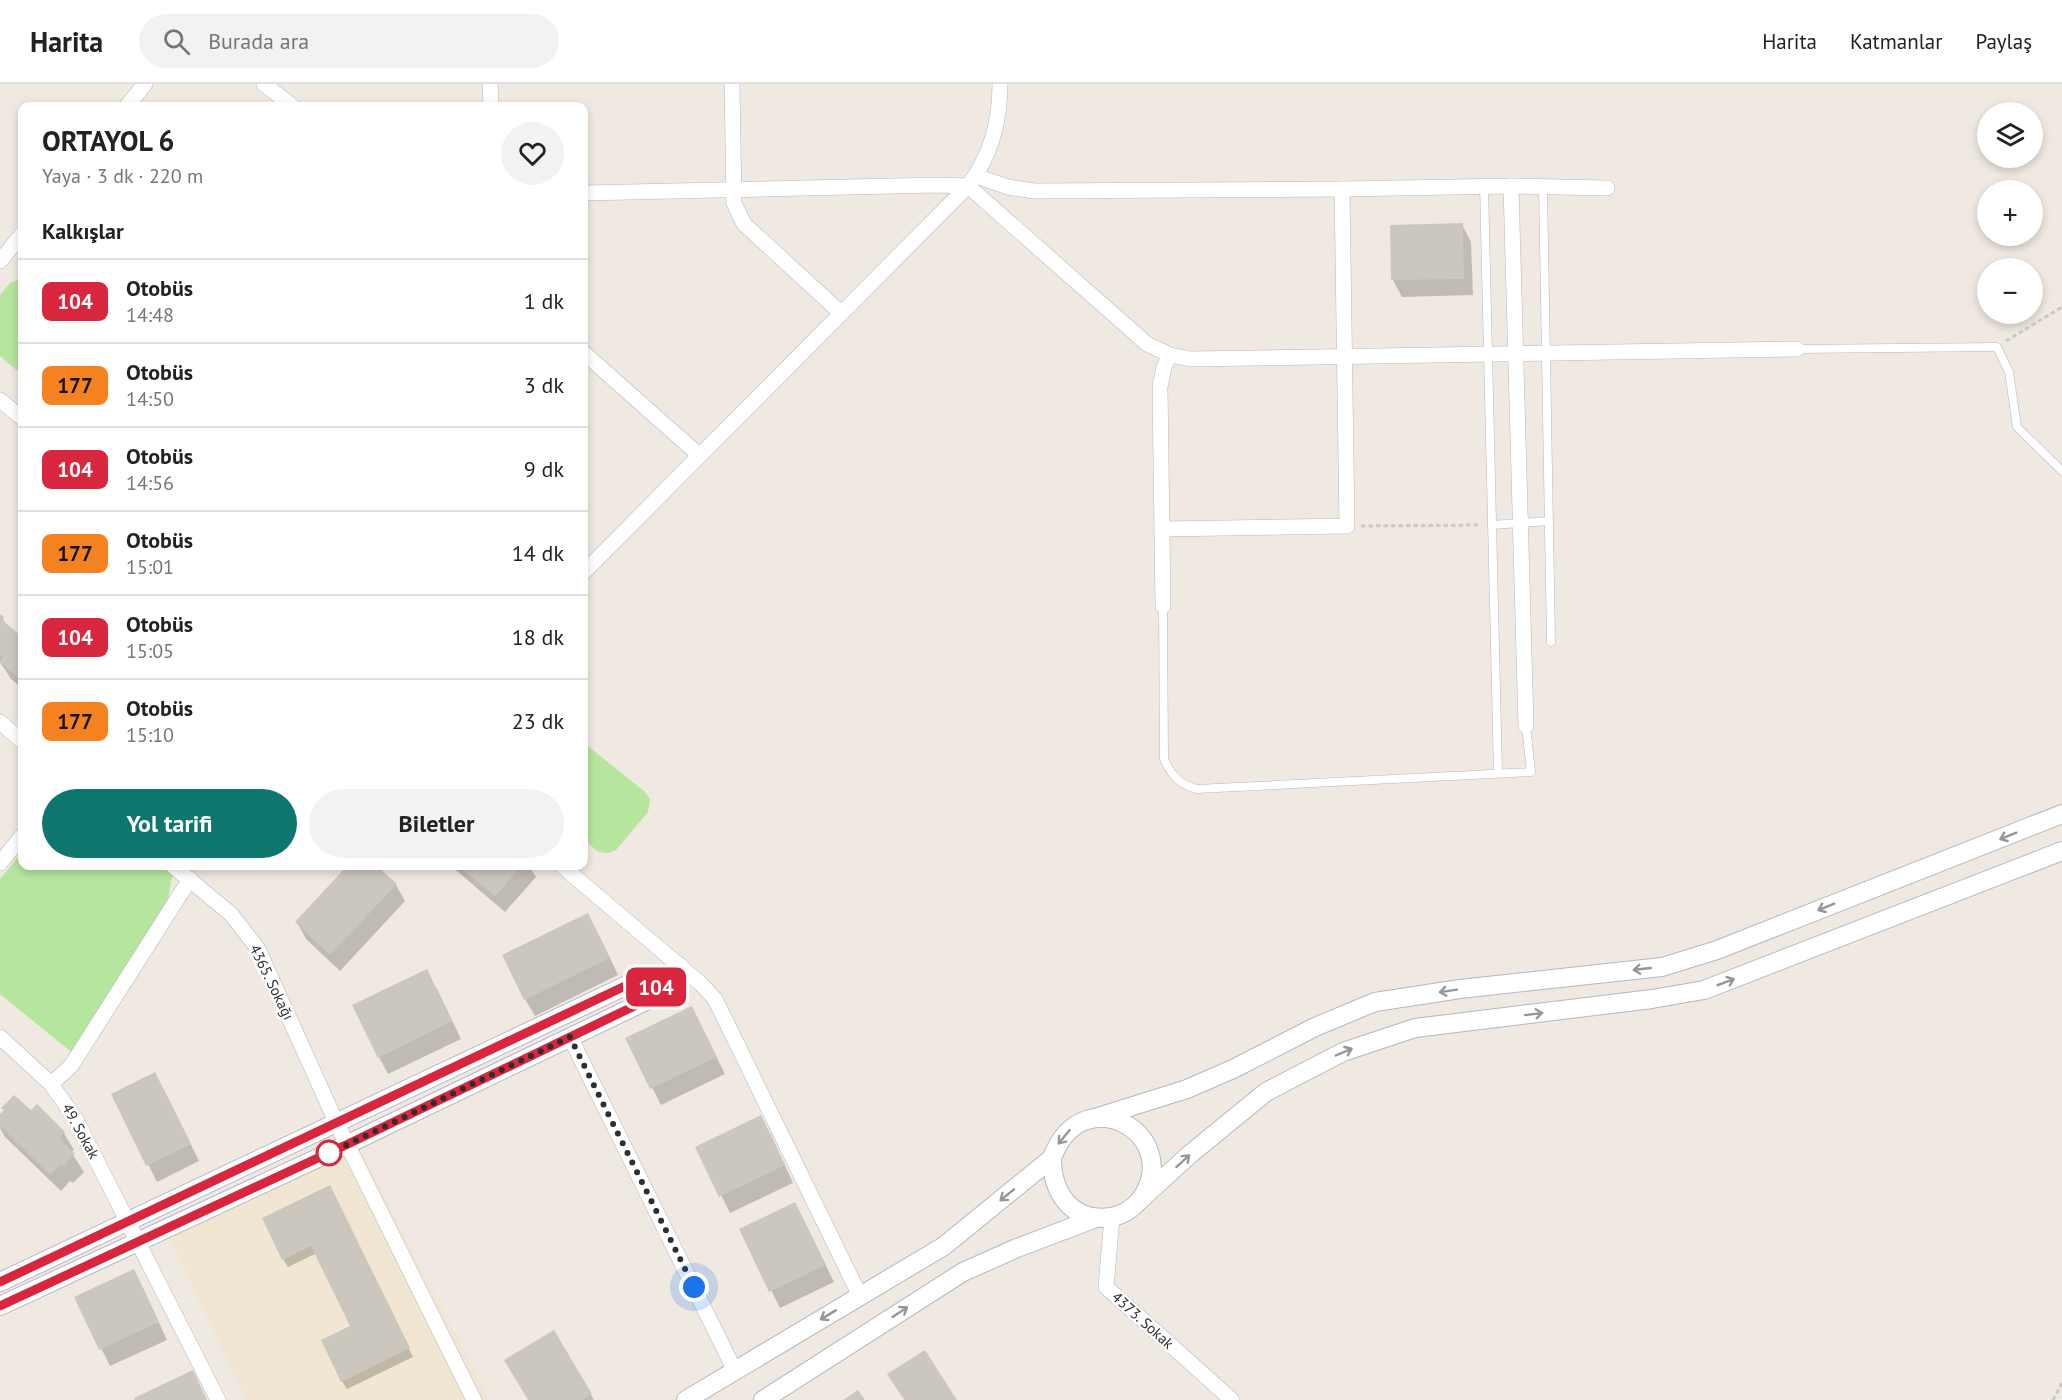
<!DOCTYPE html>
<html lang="tr">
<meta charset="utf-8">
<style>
body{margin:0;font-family:"PT Sans",sans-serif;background:#f2f2f2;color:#222;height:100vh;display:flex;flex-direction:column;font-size:22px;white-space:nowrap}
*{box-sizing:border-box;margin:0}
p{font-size:20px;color:#767676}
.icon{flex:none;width:33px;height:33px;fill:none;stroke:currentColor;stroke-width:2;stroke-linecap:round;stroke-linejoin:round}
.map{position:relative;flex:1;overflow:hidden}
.sheet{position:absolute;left:18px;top:18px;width:570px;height:768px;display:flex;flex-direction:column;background:#fff;border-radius:12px;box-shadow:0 3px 9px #0003}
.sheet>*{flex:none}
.badge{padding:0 12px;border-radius:9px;font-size:21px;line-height:39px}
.controls{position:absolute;left:1977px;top:18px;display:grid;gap:12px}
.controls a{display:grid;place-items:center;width:66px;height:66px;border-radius:50%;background:#fff;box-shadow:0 3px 9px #0003;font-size:30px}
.you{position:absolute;width:30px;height:30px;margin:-15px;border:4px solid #fff;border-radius:50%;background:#1a73e8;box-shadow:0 0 0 9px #1a73e833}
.map>.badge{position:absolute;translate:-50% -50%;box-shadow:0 0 0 3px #fff}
h2{padding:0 24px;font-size:22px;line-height:54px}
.round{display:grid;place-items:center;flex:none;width:63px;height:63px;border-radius:32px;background:#f2f2f2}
.summary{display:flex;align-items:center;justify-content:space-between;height:102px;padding:0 24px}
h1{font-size:28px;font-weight:600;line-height:45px}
.action{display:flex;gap:12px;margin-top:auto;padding:12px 24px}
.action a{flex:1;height:69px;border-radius:36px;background:#0f766e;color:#fff;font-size:24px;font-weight:600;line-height:69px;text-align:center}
.action a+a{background:#f2f2f2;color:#222}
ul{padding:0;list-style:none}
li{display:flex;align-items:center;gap:18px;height:84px;padding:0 24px;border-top:2px solid #e0e0e0}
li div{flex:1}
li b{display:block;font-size:22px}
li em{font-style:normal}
li .badge{min-width:66px;font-weight:700;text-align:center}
header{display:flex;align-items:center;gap:36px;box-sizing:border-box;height:84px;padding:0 30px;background:#fff;border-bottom:2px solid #e0e0e0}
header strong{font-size:28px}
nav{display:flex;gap:33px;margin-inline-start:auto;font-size:21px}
.search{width:420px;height:54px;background:#f2f2f2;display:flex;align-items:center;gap:15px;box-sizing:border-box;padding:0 21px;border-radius:33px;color:#767676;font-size:22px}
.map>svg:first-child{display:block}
.education{fill:#f0e6d1}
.green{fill:#b6e59e}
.shadow{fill:#0003}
.building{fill:#cbc7bf}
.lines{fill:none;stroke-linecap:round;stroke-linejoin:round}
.service-casing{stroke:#b4b7c1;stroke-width:9}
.minor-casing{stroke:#b4b7c1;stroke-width:16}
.tertiary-casing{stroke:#b4b7c1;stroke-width:20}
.path{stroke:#c9c9c9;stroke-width:3;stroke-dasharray:4.5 3;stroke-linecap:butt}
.service{stroke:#fff;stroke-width:8}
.minor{stroke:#fff;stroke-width:15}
.tertiary{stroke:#fff;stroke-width:18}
.oneway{stroke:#969696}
.line-casing{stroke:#fff;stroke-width:14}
.line{stroke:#d7263d;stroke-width:9}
.walk{stroke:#2e2e2e;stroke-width:6;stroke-dasharray:0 10.8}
.stop-dot{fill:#fff;stroke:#d7263d;stroke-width:3}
.labels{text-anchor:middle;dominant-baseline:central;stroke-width:5;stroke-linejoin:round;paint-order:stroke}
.street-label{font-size:15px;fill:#2e2e2e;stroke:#fff}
</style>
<header>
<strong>Harita</strong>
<div class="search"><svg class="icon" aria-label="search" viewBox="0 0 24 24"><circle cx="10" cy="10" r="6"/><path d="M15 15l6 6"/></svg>Burada ara</div>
<nav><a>Harita</a><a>Katmanlar</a><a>Paylaş</a></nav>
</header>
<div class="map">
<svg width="2062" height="1316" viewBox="0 0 2062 1316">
<rect width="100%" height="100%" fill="#efe9e1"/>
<!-- education -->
<polygon class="education" points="359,1062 489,1316 247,1316 167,1151"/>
<!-- green -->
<g class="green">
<polygon points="19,196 22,196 22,291 0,272 0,211 11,198"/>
<polygon points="584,659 644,707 650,715 648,728 616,766 608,769 598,768 584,755"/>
<polygon points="22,768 22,782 174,782 168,815 75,971 0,910 0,795"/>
</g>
<!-- shadow -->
<g class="shadow">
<polygon points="1462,141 1471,158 1473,211 1402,213 1393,196 1391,142"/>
<polygon points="0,531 8,543 22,555 22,604 11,595 0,578"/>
<polygon points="349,782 375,782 396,801 405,817 340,887 306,855 297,838"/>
<polygon points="451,782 529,782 536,793 505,828"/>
<polygon points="597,847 618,891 535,932 525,915"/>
<polygon points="436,903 461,955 388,990 379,973"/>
<polygon points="692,924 725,990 661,1021 627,955"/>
<polygon points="164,1006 199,1077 157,1098 113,1010"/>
<polygon points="31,1028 64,1049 74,1066 71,1068 84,1088 73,1099 70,1097 61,1107 5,1053 0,1044 0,1032"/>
<polygon points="770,1049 793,1099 730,1129 697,1063"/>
<polygon points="334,1111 413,1273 347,1305 342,1297 352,1243 317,1169 288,1183 283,1175"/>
<polygon points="804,1137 834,1198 780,1224 741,1146"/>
<polygon points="143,1204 167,1256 110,1282 76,1214"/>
<polygon points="554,1248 594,1316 530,1316"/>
</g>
<!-- building -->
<g class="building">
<polygon points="1463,139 1464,195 1391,196 1390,141"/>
<polygon points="0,530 4,533 2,536 22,553 22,597 0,578 3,573 0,570"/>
<polygon points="347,782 377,782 397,800 330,871 295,838"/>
<polygon points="459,782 522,782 495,812"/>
<polygon points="588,829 610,874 524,916 502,871"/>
<polygon points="427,885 452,937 378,974 352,921"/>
<polygon points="692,922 717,973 650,1005 625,954"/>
<polygon points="155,988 191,1060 146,1082 111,1010"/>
<polygon points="14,1011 31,1026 37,1020 65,1048 59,1054 75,1070 62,1083 60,1081 50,1091 0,1042 0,1030 4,1026 1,1024"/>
<polygon points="761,1031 785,1081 719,1113 695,1063"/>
<polygon points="330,1101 410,1264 341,1298 321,1256 350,1242 311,1162 282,1176 262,1134"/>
<polygon points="795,1118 826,1181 769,1208 739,1145"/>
<polygon points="134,1185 159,1238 99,1266 74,1213"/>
<polygon points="554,1246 592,1310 582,1316 528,1316 504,1276"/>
<polygon points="925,1266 957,1316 904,1316 887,1290"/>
<polygon points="193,1286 207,1316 135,1316 134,1314"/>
<polygon points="858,1306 865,1316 843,1316"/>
</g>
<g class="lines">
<defs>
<g id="service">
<polyline points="1484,102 1498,689"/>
<polyline points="1543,103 1551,558"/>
<polyline points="1797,265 1997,263 2009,288 2017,343 2062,387"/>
<polyline points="1492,441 1549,437"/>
<path d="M1163,522l1,153c7,16 16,26 33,30l334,-17 -5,-46"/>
</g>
<g id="minor">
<polyline points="264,0 292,22"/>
<polyline points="490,0 491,22"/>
<polyline points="732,0 734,119 744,140 841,229"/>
<polyline points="127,22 145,0"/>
<polyline points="976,92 1008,103 1034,107 1342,105 1511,102 1607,104"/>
<polyline points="1511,102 1526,642"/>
<polyline points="584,109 937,101 968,102 1147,260 1170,271 1191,275 1797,265"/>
<polyline points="0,177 22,150"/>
<polyline points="584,269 699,371"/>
<polyline points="0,316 22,334"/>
<polyline points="1162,445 1347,442 1342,105"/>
<path d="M584,488l384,-386c23,-30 32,-64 32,-102"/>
<polyline points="1163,522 1160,303 1164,283 1170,271"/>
<polyline points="0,638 22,657"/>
<polyline points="0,779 22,752"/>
<polyline points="173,782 231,830 258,865 337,1040 474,1316"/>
<polyline points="562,782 701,900 715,915 860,1212"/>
<polyline points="658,897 680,881"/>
<polyline points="0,953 51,1000 75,1034 218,1316"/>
<polyline points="570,953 735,1287"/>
<polyline points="51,1000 71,982 190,795"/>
<polyline points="1112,1133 1106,1203 1232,1316"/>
</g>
<g id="tertiary">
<polyline points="1098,1033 1187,1005 1233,985 1315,943 1375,918 1460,905 1662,883 1717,866 2062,730"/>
<polyline points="1140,1116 1189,1071 1266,1008 1343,968 1415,944 1652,915 1704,906 2062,767"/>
<polyline points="0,1198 642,894 658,897 652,914 348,1060 0,1222"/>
<path d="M686,1316l258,-154 108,-88c29,-80 128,-26 92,36 -7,12 -20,21 -33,23 -39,6 -59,-24 -59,-59"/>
<polyline points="763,1316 963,1188 1017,1164 1096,1134"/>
</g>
</defs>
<!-- service casing -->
<use href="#service" class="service-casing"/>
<!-- minor casing -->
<use href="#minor" class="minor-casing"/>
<!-- tertiary casing -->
<use href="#tertiary" class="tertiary-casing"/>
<!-- path -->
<g class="path">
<polyline points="2006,257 2062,223"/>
<polyline points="1361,442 1480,441"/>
<polyline points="2053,1316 2062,1299"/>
</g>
<!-- service -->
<use href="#service" class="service"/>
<!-- minor -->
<use href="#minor" class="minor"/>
<!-- tertiary -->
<use href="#tertiary" class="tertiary"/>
</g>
<!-- one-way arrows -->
<defs><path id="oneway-shaft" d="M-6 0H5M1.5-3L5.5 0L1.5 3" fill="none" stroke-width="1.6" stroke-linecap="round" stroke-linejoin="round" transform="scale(1.5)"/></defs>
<g class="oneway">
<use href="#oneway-shaft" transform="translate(2008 752) rotate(158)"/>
<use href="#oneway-shaft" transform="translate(1826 823) rotate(158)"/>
<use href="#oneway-shaft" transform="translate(1642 885) rotate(174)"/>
<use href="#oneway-shaft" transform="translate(1726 898) rotate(-21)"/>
<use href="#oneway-shaft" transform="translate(1448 907) rotate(171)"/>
<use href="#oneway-shaft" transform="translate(1534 930) rotate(-7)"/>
<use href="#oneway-shaft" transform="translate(1344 968) rotate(-23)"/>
<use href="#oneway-shaft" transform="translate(1064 1053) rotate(129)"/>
<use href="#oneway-shaft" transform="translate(1183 1077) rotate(-42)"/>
<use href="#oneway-shaft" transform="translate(1007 1111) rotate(141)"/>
<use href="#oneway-shaft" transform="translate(900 1228) rotate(-33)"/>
<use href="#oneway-shaft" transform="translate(828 1231) rotate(149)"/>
</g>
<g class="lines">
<defs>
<polyline id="line" points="0,1198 642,894 658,897 651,914 348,1060 0,1222"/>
</defs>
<!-- line casing -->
<use href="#line" class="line-casing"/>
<!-- line -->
<use href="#line" class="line"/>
<!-- walk -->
<polyline class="walk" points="329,1069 328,1070 570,953 694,1203"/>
</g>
<!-- markers -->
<circle class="stop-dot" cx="329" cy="1069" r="12"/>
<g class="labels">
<!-- street labels -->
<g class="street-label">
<text transform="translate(272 898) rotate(64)">4365. Sokağı</text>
<text transform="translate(81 1047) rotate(61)">49. Sokak</text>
<text transform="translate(1143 1236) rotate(42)">4373. Sokak</text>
</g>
</g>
</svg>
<div class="controls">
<a><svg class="icon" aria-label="layers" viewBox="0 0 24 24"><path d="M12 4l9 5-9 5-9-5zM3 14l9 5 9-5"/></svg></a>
<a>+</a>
<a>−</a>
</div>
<div class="you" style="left:694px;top:1203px"></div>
<b class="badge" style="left:656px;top:903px;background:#d7263d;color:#fff">104</b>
<section class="sheet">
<div class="summary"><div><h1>ORTAYOL 6</h1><p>Yaya · 3 dk · 220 m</p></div><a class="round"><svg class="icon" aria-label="heart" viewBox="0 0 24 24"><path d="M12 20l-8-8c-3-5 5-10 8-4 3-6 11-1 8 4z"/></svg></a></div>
<h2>Kalkışlar</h2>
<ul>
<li><span class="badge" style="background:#d7263d;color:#fff">104</span><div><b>Otobüs</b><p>14:48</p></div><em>1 dk</em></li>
<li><span class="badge" style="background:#f58220;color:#111">177</span><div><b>Otobüs</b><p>14:50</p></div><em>3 dk</em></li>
<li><span class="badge" style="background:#d7263d;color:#fff">104</span><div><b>Otobüs</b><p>14:56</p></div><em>9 dk</em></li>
<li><span class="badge" style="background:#f58220;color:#111">177</span><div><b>Otobüs</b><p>15:01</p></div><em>14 dk</em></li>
<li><span class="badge" style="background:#d7263d;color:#fff">104</span><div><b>Otobüs</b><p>15:05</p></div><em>18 dk</em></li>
<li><span class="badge" style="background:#f58220;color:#111">177</span><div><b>Otobüs</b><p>15:10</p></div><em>23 dk</em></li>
</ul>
<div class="action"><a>Yol tarifi</a><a>Biletler</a></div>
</section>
</div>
